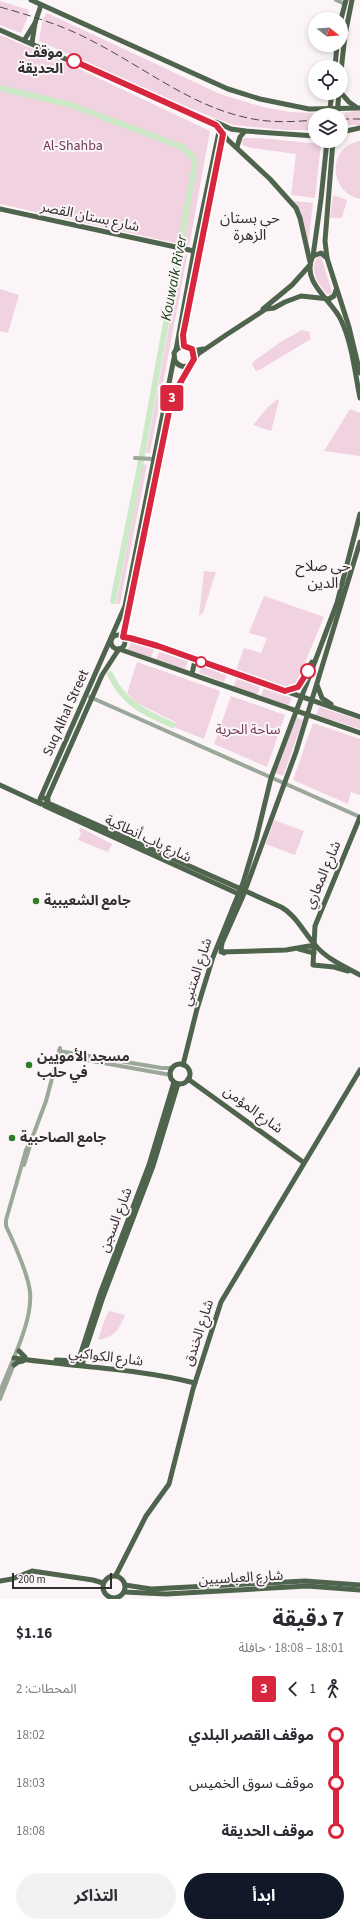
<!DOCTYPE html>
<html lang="ar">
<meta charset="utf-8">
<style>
body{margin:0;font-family:"Source Sans 3","Noto Sans Arabic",sans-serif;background:#f2f2f3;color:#2b2b33;direction:rtl;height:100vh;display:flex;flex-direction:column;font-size:15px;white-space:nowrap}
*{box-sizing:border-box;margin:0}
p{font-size:13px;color:#7c7c81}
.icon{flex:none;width:22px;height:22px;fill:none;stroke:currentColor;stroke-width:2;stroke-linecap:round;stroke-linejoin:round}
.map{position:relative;height:1599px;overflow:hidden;direction:ltr}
.panel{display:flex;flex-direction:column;background:#fff;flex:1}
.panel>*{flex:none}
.badge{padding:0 8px;border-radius:3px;font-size:14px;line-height:26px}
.needle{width:26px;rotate:107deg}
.fabs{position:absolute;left:308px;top:12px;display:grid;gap:8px}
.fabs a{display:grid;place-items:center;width:40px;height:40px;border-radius:50%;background:#fff;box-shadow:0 2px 6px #0003;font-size:20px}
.scale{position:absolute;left:12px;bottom:10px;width:100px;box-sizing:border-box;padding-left:4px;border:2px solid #302e2f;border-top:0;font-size:11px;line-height:14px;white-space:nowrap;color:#302e2f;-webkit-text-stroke:3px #fcf5f8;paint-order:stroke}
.map>.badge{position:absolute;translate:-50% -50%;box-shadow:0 0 0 2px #fff}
.legs{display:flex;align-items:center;gap:6px;height:44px;padding:0 16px;font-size:13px}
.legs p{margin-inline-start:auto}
.headline{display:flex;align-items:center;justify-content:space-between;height:68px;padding:0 16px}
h1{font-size:22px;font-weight:700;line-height:30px}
.primary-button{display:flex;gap:8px;margin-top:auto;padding:8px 16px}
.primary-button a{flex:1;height:46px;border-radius:24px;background:#111827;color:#fff;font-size:16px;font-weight:700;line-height:46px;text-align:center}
.primary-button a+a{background:#f2f2f3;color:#2b2b33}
ul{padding:0 16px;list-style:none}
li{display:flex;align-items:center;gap:14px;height:48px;font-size:15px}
li i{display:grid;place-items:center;width:6px;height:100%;margin:0 5px;background:currentColor}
li i::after{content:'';width:10px;height:10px;margin:-5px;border:3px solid;border-radius:50%;background:#fff}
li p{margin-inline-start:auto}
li:first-child i{background:linear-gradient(#0000 50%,currentColor 0)}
li:last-child i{background:linear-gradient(currentColor 50%,#0000 0)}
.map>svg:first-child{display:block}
.green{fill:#f1d2e0}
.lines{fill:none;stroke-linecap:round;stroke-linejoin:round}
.river{stroke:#cce9c8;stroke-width:6}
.minor{stroke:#9aa799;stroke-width:4}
.major{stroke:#4f644c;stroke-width:5}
.rail{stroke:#4b4849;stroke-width:1;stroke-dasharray:8 4;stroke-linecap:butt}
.line-1-casing{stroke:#fff;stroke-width:9}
.line-1{stroke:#d7263d;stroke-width:6}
.stop-1-dot{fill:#fff;stroke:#d7263d;stroke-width:2}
.poi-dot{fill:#2e7c25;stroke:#fcf5f8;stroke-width:1.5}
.labels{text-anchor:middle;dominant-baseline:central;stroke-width:4;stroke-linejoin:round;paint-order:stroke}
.stop-label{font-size:14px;font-weight:bold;fill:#302e2f;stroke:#fcf5f8;text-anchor:end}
.park-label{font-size:14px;fill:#6f3a55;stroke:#fcf5f8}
.street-label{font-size:14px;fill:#302e2f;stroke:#fcf5f8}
.poi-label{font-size:14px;font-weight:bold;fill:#302e2f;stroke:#fcf5f8;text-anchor:start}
.neighbourhood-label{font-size:15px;fill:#322d30;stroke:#fcf5f8}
.water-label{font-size:15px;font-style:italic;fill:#143b10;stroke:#fcf5f8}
</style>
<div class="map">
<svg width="360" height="1599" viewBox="0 0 360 1599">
<rect width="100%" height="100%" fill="#fcf5f8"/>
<!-- green -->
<g class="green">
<polygon points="0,1 29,10 27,19 21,33 0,25"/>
<polygon points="47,13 220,94 263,107 289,112 319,113 319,115 315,115 315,130 284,130 233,125 187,107 39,41 43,18"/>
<polygon points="0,35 75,67 210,131 190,242 188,246 0,204"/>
<polygon points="360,111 360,125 345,125 343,121 345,112"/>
<polygon points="245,138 259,138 321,144 315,198 291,195 296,154 252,148 242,145 241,139"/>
<path d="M360,141v58c-32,-7 -33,-53 0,-58z"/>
<polygon points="333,195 347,200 342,218 330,218"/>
<polygon points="295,201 313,203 308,245 292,203"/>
<polygon points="182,254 187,256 150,453 146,453"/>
<path d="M319,256h2l11,36 -1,3 -4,-1c-9,-9 -20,-27 -8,-38z"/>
<polygon points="0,289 19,295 8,333 0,331"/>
<polygon points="302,330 309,332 311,339 261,369 256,371 252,365 253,362 279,343"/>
<polygon points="278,399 279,401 271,431 253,425 268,407"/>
<polygon points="350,409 360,413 360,456 324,451"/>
<polygon points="143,464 147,465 120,604 116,604"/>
<polygon points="204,571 216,572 203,613 199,616"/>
<polygon points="264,596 324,617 296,684 287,688 236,670 244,648 261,653 267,638 249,633"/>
<polygon points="131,642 154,649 151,658 128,650"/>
<polygon points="159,652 188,661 185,669 156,660"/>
<polygon points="137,662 220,691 204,739 174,727 175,722 137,703 127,693"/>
<polygon points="202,665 227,674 224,682 199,673"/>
<polygon points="237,678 260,687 257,695 233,687"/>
<polygon points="264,688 292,698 288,706 261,696"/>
<polygon points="231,696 285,715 267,767 214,744"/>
<polygon points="319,707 360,720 360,729 316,715"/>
<polygon points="296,717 303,720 283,776 275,773"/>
<polygon points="313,723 360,739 360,795 351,792 348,804 293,780"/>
<polygon points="274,820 304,831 295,855 266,844"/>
<polygon points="81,828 112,844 108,852 78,840 81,834 79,830"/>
<path d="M109,1311l16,4c-6,15 -11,22 -27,25l6,-19z"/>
</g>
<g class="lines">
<!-- river -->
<g class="river">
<polyline points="0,88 71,105 182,147 192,156 195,163 140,466 113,601"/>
<path d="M110,674c14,30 34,38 62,51"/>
</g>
<!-- minor -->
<g class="minor">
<polyline points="336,0 345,4"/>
<polyline points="135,458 153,459"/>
<polyline points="90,697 360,817"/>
<polyline points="59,1051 162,1068 173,1068"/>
<polyline points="58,1055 171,1075"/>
<polyline points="24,1165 32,1139"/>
<path d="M0,1392c10,-28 33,-70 30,-100 -2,-18 -16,-49 -24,-66v-6l20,-70 8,-17 12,-32 14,-53"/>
<polyline points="0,1399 14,1364"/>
</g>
<!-- major -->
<g class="major">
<polyline points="31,0 228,89 260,99 309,109 360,108"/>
<polyline points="341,19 346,0"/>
<polyline points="0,30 217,126 228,140 270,179 296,208 300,218 310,262"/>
<polyline points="25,39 35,23 41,5"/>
<polyline points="32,43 35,23"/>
<polyline points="335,67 337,45"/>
<polyline points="341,71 345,35 352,0"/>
<polyline points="341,93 349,102 356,107"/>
<polyline points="329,115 332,93"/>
<polyline points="337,115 339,93"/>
<polyline points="216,122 231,129 245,131 315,136"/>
<polyline points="341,135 346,131 360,128"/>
<path d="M327,141l-6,58 -8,57c-13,26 19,44 28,64 11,23 14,53 19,78"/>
<polyline points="333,141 325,241 327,258 349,327 360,373"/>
<polyline points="237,147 240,137 245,131"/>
<polyline points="0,209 194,251"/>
<polyline points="313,256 321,253 327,258"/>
<polyline points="336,290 334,296 329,299 301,296 285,302 274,308 266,309 226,335 198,354 172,397 123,637 130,638 158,647 360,717"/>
<polyline points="263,309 292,285 310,265"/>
<polyline points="184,346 183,335 188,308 223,133"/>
<polyline points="176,350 194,251 220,127"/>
<polyline points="193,351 203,349"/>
<path d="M191,364c-6,4 -12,3 -16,-3l-1,-8c4,-7 11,-9 18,-4l2,5"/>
<circle cx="118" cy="642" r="7"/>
<polyline points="192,674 195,660"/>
<polyline points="317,685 322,698 331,704"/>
<polyline points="287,691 298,687 312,662"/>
<polyline points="0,785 41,804"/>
<polyline points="42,797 48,800 45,805 40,803 40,799 125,606 174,358"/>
<polyline points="47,799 102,675 119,649 360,733"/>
<path d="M48,803l233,104c15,8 23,26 35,39 11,13 29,21 44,29"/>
<polyline points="45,806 241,895"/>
<polyline points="299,949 314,953"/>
<polyline points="221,952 286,950 309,946 316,947"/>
<polyline points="224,953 221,949 222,943 243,896 296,752 360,542"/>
<polyline points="348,971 334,967 313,965 315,926 360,817"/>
<circle cx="180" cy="1074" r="10"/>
<polyline points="183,1065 197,1009 213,957 243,883 256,840 271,778 337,603 360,514"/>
<polyline points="188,1079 303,1162"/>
<polyline points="19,1351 25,1357"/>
<path d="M14,1358c60,9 121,10 181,25"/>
<polyline points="56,1360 80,1361"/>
<polyline points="14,1365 18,1362 23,1361"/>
<polyline points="77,1365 100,1294 149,1165 174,1082"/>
<polyline points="83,1365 83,1357 103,1297 153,1166 178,1084"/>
<polyline points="116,1575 146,1516 169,1484 193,1389 221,1302 360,1070"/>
<circle cx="114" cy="1587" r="11"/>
<polyline points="0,1581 12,1579 32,1571 93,1580 103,1583"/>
<polyline points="125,1585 151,1589 305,1581 360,1585"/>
<polyline points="124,1592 166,1594 307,1586 360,1590"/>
</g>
<!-- rail -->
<g class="rail">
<path d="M0,7c32,9 65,19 94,35 51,26 97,64 154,76 22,5 45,4 67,2"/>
<polyline points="341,119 360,119"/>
</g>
</g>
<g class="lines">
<defs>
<polyline id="line-1" points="74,61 216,125 223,134 183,335 184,346 192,349 194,359 172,397 123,637 130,638 158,646 285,691 298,687 308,671"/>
</defs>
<!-- line-1 casing -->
<use href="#line-1" class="line-1-casing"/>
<!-- line-1 -->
<use href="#line-1" class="line-1"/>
</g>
<!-- markers -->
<g class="stop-1-dot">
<circle cx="74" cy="61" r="7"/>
<circle cx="201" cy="662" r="5"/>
<circle cx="308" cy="671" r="7"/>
</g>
<g class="poi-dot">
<circle cx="36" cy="901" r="4"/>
<circle cx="29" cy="1065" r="4"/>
<circle cx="12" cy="1138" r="4"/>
</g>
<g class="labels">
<!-- stop labels -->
<g class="stop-label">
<text x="63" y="53">موقف<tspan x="63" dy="16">الحديقة</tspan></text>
</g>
<!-- park labels -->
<g class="park-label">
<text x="73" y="146">Al-Shahba</text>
<text x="248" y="730">ساحة الحرية</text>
</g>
<!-- street labels -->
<g class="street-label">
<text transform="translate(90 217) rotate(12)">شارع بستان القصر</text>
<text transform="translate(66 713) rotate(-66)">Suq Alhal Street</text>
<text transform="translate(148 839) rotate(25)">شارع باب أنطاكية</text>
<text transform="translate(323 875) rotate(-67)">شارع المعاري</text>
<text transform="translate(197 972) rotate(-72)">شارع المتنبي</text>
<text transform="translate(253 1110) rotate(36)">شارع المؤمن</text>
<text transform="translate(116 1220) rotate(-69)">شارع السجن</text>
<text transform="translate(199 1333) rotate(-72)">شارع الخندق</text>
<text transform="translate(106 1357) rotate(7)">شارع الكواكبي</text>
<text transform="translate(241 1578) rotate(-3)">شارع العباسيين</text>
</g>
<!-- poi labels -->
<g class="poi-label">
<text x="44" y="901">جامع الشعيبية</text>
<text x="37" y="1057">مسجد الأمويين<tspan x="37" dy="16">في حلب</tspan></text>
<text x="20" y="1138">جامع الصاحبية</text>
</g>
<!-- neighbourhood labels -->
<g class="neighbourhood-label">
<text x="250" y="218">حي بستان<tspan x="250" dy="17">الزهرة</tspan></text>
<text x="323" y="566">حي صلاح<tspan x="323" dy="17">الدين</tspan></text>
</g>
<!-- water labels -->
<g class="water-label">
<text transform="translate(174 278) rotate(-79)">Kouwaik River</text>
</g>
</g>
</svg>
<div class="fabs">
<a><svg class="needle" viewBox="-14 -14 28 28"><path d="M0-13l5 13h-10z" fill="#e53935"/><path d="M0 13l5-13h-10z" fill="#7c7c81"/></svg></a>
<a><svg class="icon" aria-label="locate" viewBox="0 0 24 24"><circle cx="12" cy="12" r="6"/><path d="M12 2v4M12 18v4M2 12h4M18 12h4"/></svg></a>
<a><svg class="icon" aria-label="layers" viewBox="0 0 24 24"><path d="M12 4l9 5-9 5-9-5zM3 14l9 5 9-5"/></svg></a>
</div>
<div class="scale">200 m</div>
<b class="badge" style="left:172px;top:398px;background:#d7263d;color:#fff">3</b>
</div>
<section class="panel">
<div class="headline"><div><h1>7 دقيقة</h1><p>18:01 – 18:08 · حافلة</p></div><b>$1.16</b></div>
<div class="legs"><svg class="icon" aria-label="walk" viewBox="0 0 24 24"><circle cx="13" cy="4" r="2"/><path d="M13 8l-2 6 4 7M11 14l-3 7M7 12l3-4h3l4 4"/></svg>1<svg class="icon" aria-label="back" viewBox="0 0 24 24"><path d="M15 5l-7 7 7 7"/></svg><b class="badge" style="background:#d7263d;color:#fff">3</b><p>المحطات: 2</p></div>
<ul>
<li><i style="color:#d7263d"></i><b>موقف القصر البلدي</b><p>18:02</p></li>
<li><i style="color:#d7263d"></i><span>موقف سوق الخميس</span><p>18:03</p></li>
<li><i style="color:#d7263d"></i><b>موقف الحديقة</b><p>18:08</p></li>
</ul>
<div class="primary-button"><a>ابدأ</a><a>التذاكر</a></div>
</section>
